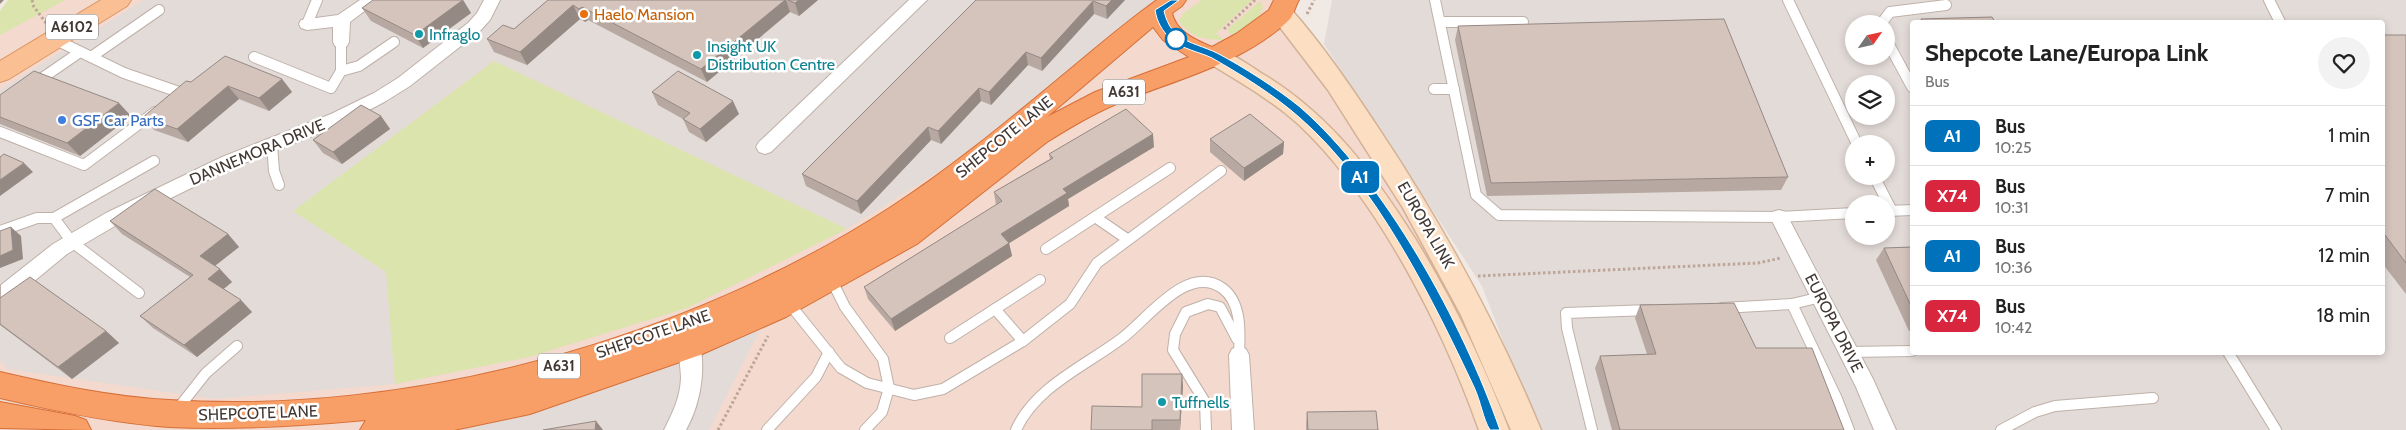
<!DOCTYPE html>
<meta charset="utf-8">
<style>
body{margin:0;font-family:Cabin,sans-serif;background:#f2f2f2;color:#222;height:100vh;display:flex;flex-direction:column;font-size:19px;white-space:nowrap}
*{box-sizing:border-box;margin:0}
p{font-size:16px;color:#767676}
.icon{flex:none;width:28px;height:28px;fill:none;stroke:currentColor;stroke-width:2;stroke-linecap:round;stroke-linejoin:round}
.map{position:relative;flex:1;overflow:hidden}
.drawer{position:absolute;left:1910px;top:20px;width:475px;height:335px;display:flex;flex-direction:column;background:#fff;border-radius:5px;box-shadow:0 2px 8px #0003}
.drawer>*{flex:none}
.badge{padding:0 10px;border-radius:8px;font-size:18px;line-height:32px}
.needle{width:32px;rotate:56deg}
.fabs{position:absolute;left:1845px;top:15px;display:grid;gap:10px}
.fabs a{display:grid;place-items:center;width:50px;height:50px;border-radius:50%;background:#fff;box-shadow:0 2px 8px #0003;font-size:25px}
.map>.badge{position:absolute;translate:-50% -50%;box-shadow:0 0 0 2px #fff}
.round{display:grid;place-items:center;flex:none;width:52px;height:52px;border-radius:26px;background:#f2f2f2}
.head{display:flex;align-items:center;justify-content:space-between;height:85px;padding:0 15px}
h1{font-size:24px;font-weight:700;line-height:38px}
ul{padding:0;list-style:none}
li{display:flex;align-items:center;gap:15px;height:60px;padding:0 15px;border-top:1px solid #e0e0e0}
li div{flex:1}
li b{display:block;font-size:19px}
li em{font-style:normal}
li .badge{min-width:55px;font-weight:700;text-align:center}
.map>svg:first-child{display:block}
.commercial{fill:#f3d9ce}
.industrial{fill:#e3dbd8;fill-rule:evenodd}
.green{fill:#dbe4ad}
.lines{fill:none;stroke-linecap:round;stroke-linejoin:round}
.lane-casing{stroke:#bfb1a9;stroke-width:12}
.street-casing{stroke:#bfb1a9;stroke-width:2}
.secondary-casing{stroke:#d2b197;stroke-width:3}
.primary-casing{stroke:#de9764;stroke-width:2}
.highway-casing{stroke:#d66f38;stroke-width:2}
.path{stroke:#bda698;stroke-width:3;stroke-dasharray:2.5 2.5;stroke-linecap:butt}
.lane{stroke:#fff;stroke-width:10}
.street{fill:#fff;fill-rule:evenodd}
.secondary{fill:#fcdec2;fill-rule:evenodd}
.primary{fill:#fac093;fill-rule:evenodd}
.highway{fill:#f89f67;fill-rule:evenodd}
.wall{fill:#b7a9a2}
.shaded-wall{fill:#958984}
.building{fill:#d5c4bc;stroke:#958984}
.line{fill:#0072bc;stroke:#fff}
.food-dot{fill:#e8710a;stroke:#fff;stroke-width:2}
.culture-dot{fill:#0f9aa8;stroke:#fff;stroke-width:2}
.stop-dot{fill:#fff;stroke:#0072bc;stroke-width:2.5}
.shop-dot{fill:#3f7fe0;stroke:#fff;stroke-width:2}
.labels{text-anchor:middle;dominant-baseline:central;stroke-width:5;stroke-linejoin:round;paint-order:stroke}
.shield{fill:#fff;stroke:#7b7471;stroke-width:1}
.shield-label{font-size:15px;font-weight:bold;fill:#423834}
.food-label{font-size:16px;fill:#c56008;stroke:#fff;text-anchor:start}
.culture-label{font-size:16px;fill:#0d838f;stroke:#fff;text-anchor:start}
.shop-label{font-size:16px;fill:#366cbe;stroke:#fff;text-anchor:start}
.street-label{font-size:16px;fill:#423834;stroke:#fff}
</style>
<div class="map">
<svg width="2406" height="430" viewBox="0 0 2406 430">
<rect width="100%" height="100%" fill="#f1e9e3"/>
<!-- commercial -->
<polygon class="commercial" points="57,0 1284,0 1366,121 1528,430 0,430 0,30"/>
<!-- industrial -->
<g class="industrial">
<polygon points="144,0 1163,0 949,165 847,229 494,61 293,211 387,272 395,384 215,399 8,369 0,361 0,90"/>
<path d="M1332,0h1074v430h-869l-55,-144 -158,-242zM1912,22h470v330h-470zM1854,24h32v32h-32zM1854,84h32v32h-32zM1854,144h32v32h-32zM1854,204h32v32h-32z"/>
<polygon points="760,330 709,430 429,430"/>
</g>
<!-- green -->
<g class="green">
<polygon points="8,0 65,0 0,35 0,11"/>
<path d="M1202,0h50l-36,33 8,7c-18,0 -36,-3 -45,-20l5,-7z"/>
<polygon points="1260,1 1263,7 1259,17 1233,37 1227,30"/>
<polygon points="494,61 847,229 687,308 529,357 395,384 386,272 293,211"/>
</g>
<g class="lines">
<defs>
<g id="lane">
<polyline points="1435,0 1476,195 1499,215 1779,217 1854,213"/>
<polyline points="1788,0 1857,144"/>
<polyline points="2269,0 2280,22"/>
<polyline points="1440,22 1523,22"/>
<polyline points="307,24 317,0"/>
<polyline points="1881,24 1890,12 1946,5"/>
<polyline points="54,39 124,73 179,92"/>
<polyline points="1886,39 1912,87"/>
<polyline points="91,57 159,10"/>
<polyline points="254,57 331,88 341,71 341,42"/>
<polyline points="341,71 359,66 394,42"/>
<polyline points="35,83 80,52"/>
<polyline points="1434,89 1454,89"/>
<polyline points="0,132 84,165 155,112"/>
<polyline points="272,145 274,171 279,185"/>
<polyline points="1874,176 1892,211"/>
<polyline points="1887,211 1912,210"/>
<polyline points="1095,217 1127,239"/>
<polyline points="0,231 37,218 54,218"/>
<polyline points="1046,249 1170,168"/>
<polyline points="831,279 845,307 883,359 889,388 882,412 865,430"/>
<polyline points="139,293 72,242 54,218 154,161"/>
<polyline points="788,302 841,368 867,383 914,395 943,389 1023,341 1070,304 1097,263 1221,171"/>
<polyline points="1792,304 1837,399 1849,430"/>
<polyline points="1722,308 1792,304 1821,297"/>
<polyline points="995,309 1023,341"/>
<polyline points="950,338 1040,280"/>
<polyline points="1849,352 1912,351"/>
<polyline points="2228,352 2276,430"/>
<polyline points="176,411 206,373 237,346"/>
<polyline points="767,430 816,377 829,352"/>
<path d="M1016,430c19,-43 69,-64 105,-91 26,-19 66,-76 101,-51 20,14 18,45 17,67"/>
<polyline points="1206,430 1205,402 1173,350 1175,334 1186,312 1208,304 1220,307 1237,339"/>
<polyline points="1592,430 1567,328 1566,313 1650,310"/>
<polyline points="2001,430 2035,412 2055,406 2153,398"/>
</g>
<g id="street">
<polygon points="360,0 379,0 350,22 349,42 347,46 341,48 335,46 333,42 333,27 307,30 301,28 299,24 301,20 338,15"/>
<polygon points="484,0 500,0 490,20 480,31 410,86 386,101 343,124 234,167 120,223 67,254 15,297 8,299 1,297 1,285 53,244 106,213 222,157 331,114 374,93 398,78 468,23 477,13"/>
<polygon points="909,0 927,0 771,152 765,154 759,152 756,147 759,142"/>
<polygon points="1779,210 1786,212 1788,217 1873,379 1896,430 1874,430 1856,387 1770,217 1772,212"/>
<path d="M687,325l7,2c15,31 8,75 -8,103h-22c9,-18 16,-32 17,-52 0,-14 -6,-40 -1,-51z"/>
<polygon points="1239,346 1246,349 1249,355 1254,430 1232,430 1229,355 1232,349"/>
</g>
<g id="secondary">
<path d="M1281,5l8,2c34,38 62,80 90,122 64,96 118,195 162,301h-30l-50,-115 -58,-107 -75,-118 -59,-77 4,-6z"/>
<path d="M1215,48c16,4 32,16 46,25 69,41 113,101 155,167 37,61 68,124 93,190h-30c-36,-102 -102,-233 -182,-307 -27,-24 -59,-42 -90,-61l-4,-6 4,-6z"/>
</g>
<polygon id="primary" points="101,0 131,0 127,6 9,79 0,82 0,61"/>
<g id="highway">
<path d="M1157,0h29l-4,6 -10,7c4,19 24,27 40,34l24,-13 33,-24 5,-10h25c-4,6 -5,15 -10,20 -47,45 -116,60 -175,85 -23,10 -45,23 -67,37l-130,102 -131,73 -86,38 -170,59 -76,16h-94l6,-10c-66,6 -131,10 -197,7 -57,-4 -114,-16 -169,-29v-26c56,13 112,25 169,28 243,16 519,-61 722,-193 62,-40 119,-88 177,-136 29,-24 58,-49 89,-71zM1153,27l10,13 26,17 -94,35 -48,25z"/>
<polygon points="0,402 75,416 86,420 91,430 0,428"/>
</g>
</defs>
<!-- lane casing -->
<use href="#lane" class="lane-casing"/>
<!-- street casing -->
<use href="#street" class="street-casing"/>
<!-- secondary casing -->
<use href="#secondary" class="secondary-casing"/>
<!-- primary casing -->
<use href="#primary" class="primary-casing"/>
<!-- highway casing -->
<use href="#highway" class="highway-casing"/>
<!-- path -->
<g class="path">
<polyline points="32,0 34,7 46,23"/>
<polyline points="1307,14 1314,0"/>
<polyline points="1224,29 1255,0"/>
<polyline points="1478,276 1758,263 1781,258"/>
<polyline points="718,430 768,336"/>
</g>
<!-- lane -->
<use href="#lane" class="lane"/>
<!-- street -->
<use href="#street" class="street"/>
<!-- secondary -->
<use href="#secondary" class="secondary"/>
<!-- primary -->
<use href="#primary" class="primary"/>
<!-- highway -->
<use href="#highway" class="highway"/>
</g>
<!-- wall -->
<g class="wall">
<polygon points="463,0 471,13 423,48 371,21 362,8"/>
<polygon points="548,0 818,0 799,16 790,12 707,82 588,20 585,22 580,19 527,65 494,52 487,39 514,29"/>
<polygon points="976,0 1125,0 1107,19 1094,14 1042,71 1028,65 991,105 981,101 941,144 931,140 861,214 806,186 802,174"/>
<polygon points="1458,26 1788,177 1781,190 1487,196 1455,40"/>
<polygon points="2382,35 2406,35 2406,294 2382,263"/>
<polygon points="282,79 292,92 269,111 239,99 188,142 154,130 143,117 191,82"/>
<polygon points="652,92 739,114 706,142 689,132 683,119 658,105"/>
<polygon points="0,95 131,116 80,156 0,124"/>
<polygon points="381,116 390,129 342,164 323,153 313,140"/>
<polygon points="1210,139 1284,142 1283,154 1244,181 1210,152"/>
<polygon points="1154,147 1068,199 1069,206 1009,243 1012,256 895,331 868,299 864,287 996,205 994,192 1050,159 1049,154"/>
<polygon points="110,221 228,234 239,247 215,266 232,282 223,289 252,312 197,357 153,328 140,316 190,277 122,234"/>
<polygon points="1912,247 1912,331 1909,331 1876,260 1884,248"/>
<polygon points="0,298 106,331 119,343 72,379 0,325"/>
<polygon points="1640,305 1756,348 1844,430 1612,430 1595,368 1600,356 1647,354 1635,318"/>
<polygon points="1183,386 1180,430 1091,430 1142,407"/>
<polygon points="1307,412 1378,430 1306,430 1306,424"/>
</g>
<!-- shaded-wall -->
<g class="shaded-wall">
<polygon points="0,0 4,0 0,4"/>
<polygon points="463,0 471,13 423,48 415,35"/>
<polygon points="785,0 786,0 790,12 707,82 701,69"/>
<polygon points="799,0 818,0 799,16 795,3"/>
<polygon points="1112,0 1125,0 1107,19 1106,6"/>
<polygon points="1093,1 1094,14 1042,71 1041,58"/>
<polygon points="573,5 580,19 527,65 520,52"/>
<polygon points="582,7 588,20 585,22 579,9"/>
<polygon points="1026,52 1028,65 991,105 989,92"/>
<polygon points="282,79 292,92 269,111 259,98"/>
<polygon points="228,86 239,99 188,142 177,129"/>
<polygon points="979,88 981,101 941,144 938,131"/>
<polygon points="733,101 739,114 706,142 700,129"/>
<polygon points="119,103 131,116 80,156 67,143"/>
<polygon points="381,116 390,129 342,164 333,152"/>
<polygon points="928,127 931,140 861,214 857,201"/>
<polygon points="1153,134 1154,147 1068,199 1069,206 1003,247 1001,234 1063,189"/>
<polygon points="1284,142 1283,154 1244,181 1244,168"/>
<polygon points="24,163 33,172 0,196 0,180"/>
<polygon points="11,227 21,236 23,259 0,268 0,256"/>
<polygon points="228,234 239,247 212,268 200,256"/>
<polygon points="1009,243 1012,256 895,331 891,319"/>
<polygon points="220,269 232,282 220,292 208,279"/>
<polygon points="241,300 252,312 197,357 184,345"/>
<polygon points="106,331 119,343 72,379 58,367"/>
<polygon points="1182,374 1183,386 1180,430 1180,420"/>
<polygon points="596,421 603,430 595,430"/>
</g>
<!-- building -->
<g class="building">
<polygon points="373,0 463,0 415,35 362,8"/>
<polygon points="548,0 785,0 701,69 582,7 579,9 573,5 520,52 487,39 503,25 514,29"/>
<polygon points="788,0 799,0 795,3"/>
<polygon points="976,0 1112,0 1106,6 1093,1 1041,58 1026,52 989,92 979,88 938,131 928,127 857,201 802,174"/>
<polygon points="1992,17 1995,22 1922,22 1921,19"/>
<polygon points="1724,19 1788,177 1491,183 1458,26"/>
<polygon points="2382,35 2406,35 2406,263 2382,231"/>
<polygon points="225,56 282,79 259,98 228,86 177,129 143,117 186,81 191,82"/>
<polygon points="34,71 119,103 67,143 0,117 0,95"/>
<polygon points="678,71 733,101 700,129 683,119 690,113 652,92"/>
<polygon points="361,105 381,116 333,152 313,140"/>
<polygon points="1126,109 1153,134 1063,189 1067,193 1001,234 1009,243 891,319 864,287 1002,201 994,192 1053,158 1049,154"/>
<polygon points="1250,114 1284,142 1244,168 1210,139"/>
<polygon points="4,154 24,163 0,180 0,157"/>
<polygon points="155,189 228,234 200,256 220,269 208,279 241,300 184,345 140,316 193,275 110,221"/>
<polygon points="11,227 13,250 0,256 0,231"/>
<polygon points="1912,247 1912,308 1884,248"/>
<polygon points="30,277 106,331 58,367 0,324 0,298"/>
<polygon points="1734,303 1756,348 1812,348 1844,430 1620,430 1600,356 1656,354 1640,305"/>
<polygon points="1142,374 1182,374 1180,420 1152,420 1152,430 1091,430 1092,406 1142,407"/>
<polygon points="1376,411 1378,430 1308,430 1307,412"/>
<polygon points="596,421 595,430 543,430"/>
</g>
<!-- line -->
<path class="line" d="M1171,0h8l-15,11c2,9 7,20 15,25 11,8 26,11 38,17 25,13 61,36 83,54 85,74 163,216 200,323h-10c-7,-11 -9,-28 -16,-43 -42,-89 -99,-204 -174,-269 -26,-23 -58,-43 -88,-60 -12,-6 -31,-9 -41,-19 -9,-8 -14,-17 -16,-29z"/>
<!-- markers -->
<circle class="food-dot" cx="584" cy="14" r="5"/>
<g class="culture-dot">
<circle cx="419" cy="34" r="5"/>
<circle cx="697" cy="55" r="5"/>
<circle cx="1162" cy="402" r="5"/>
</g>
<circle class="stop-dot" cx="1176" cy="39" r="10"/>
<circle class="shop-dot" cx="62" cy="120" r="5"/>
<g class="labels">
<!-- shield labels -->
<g class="shield">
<rect x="46" y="14.5" width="52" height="25" rx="4"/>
<rect x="1103" y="79.5" width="42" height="25" rx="4"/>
<rect x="538" y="353.5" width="42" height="25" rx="4"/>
</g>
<g class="shield-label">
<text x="72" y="27">A6102</text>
<text x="1124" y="92">A631</text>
<text x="559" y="366">A631</text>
</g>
<!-- food labels -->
<g class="food-label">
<text x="594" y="14">Haelo Mansion</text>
</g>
<!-- culture labels -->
<g class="culture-label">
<text x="429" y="34">Infraglo</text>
<text x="707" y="46">Insight UK<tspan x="707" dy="18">Distribution Centre</tspan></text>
<text x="1172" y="402">Tuffnells</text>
</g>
<!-- shop labels -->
<g class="shop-label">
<text x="72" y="120">GSF Car Parts</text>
</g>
<!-- street labels -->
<g class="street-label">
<text transform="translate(1004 137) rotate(-39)">SHEPCOTE LANE</text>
<text transform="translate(257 152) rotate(-23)">DANNEMORA DRIVE</text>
<text transform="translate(1426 225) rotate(60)">EUROPA LINK</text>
<text transform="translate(1834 323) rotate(63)">EUROPA DRIVE</text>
<text transform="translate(653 334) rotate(-19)">SHEPCOTE LANE</text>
<text transform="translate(258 413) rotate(-2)">SHEPCOTE LANE</text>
</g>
</g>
</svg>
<div class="fabs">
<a><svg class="needle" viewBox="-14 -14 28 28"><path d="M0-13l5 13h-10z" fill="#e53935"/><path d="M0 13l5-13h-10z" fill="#767676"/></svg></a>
<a><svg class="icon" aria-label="layers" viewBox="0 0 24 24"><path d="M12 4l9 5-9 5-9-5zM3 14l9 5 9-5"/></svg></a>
<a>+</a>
<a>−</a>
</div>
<b class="badge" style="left:1360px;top:177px;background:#0072bc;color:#fff">A1</b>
<section class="drawer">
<div class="head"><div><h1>Shepcote Lane/Europa Link</h1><p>Bus</p></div><a class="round"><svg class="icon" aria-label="heart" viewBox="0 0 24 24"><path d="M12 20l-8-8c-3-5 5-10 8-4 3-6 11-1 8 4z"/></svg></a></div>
<ul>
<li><span class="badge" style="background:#0072bc;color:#fff">A1</span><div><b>Bus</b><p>10:25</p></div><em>1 min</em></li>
<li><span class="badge" style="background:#d7263d;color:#fff">X74</span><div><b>Bus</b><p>10:31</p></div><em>7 min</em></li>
<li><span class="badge" style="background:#0072bc;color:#fff">A1</span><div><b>Bus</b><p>10:36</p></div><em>12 min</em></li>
<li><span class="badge" style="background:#d7263d;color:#fff">X74</span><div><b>Bus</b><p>10:42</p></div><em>18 min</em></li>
</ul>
</section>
</div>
